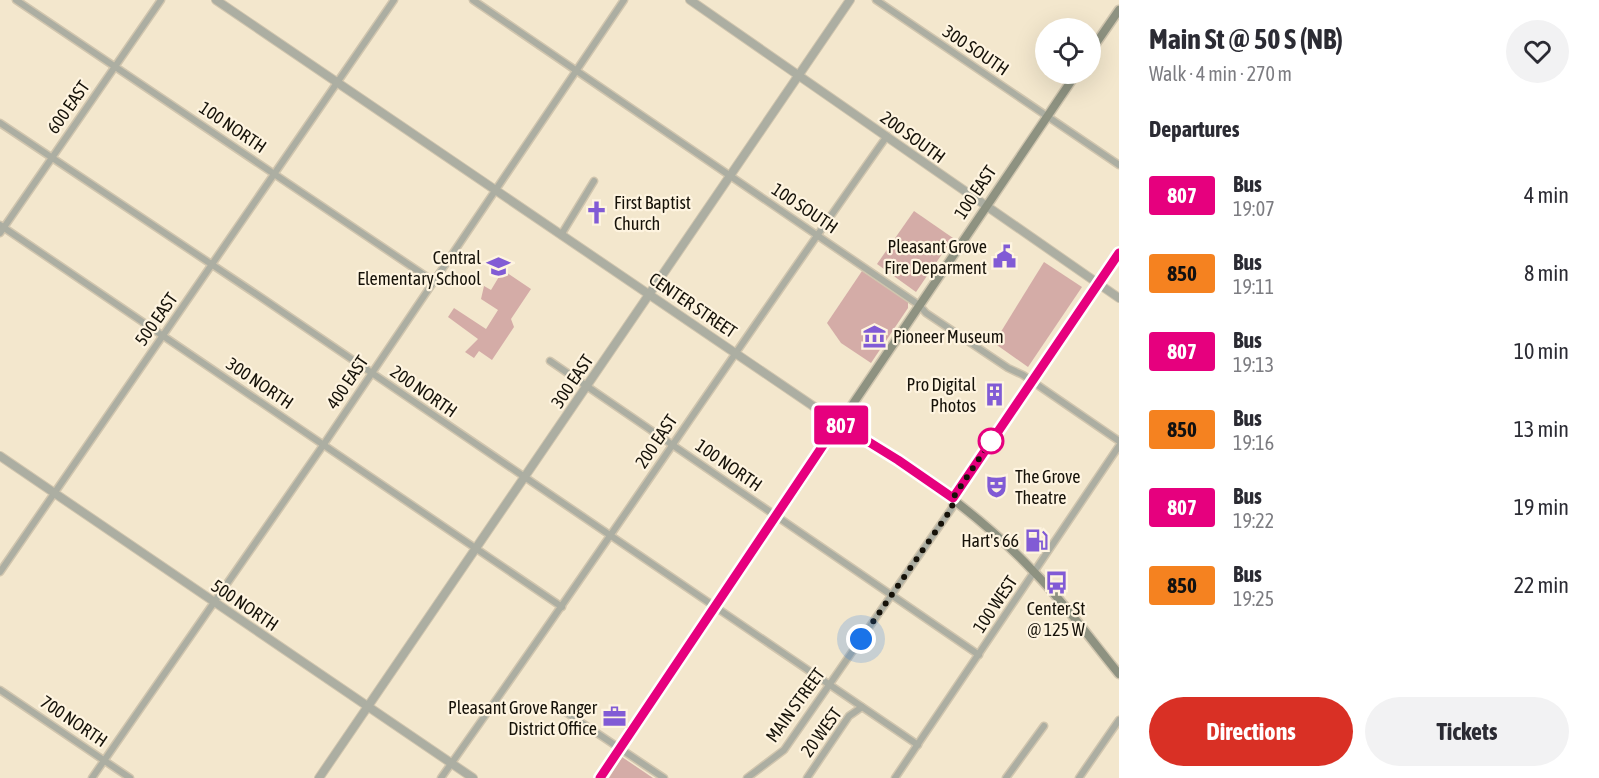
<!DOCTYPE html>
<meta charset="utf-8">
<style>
body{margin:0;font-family:"Asap Condensed",sans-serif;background:#f2f2f3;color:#2b2b33;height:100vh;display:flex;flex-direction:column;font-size:22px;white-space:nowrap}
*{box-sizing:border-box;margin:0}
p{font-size:20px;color:#7c7c81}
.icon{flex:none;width:33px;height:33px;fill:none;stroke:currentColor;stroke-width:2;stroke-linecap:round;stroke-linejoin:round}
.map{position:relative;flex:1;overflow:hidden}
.drawer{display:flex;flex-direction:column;background:#fff;width:480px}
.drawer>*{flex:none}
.badge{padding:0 12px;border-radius:4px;font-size:21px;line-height:39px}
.buttons{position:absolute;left:1035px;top:18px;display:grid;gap:12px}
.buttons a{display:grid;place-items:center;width:66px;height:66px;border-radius:50%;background:#fff;box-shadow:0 6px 24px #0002;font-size:30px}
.you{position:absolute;width:30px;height:30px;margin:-15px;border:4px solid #fff;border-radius:50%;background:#1a73e8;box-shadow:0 0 0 9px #1a73e833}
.map>.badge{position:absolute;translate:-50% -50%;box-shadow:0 0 0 3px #fff}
h2{padding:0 30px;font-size:22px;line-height:54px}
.round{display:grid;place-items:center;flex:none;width:63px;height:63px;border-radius:32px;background:#f2f2f3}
.headline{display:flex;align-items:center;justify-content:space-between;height:102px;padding:0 30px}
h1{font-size:28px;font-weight:700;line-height:45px}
.primary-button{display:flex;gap:12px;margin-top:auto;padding:12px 30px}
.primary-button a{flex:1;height:69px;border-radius:36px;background:#d93025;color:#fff;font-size:24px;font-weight:700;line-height:69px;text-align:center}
.primary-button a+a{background:#f2f2f3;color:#2b2b33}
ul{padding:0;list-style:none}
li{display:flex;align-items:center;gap:18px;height:78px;padding:0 30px}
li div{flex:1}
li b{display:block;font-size:22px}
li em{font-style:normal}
li .badge{min-width:66px;font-weight:700;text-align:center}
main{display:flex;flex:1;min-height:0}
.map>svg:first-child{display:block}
.green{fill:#d4aca7}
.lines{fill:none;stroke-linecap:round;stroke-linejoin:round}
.minor-casing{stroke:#d0c5ae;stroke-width:9}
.tertiary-casing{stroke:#d0c5ae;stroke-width:10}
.secondary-casing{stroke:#d0c5ae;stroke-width:11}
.minor{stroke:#acaea2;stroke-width:6}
.tertiary{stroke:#acaea2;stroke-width:8}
.secondary{stroke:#8e9281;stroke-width:8}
.line-casing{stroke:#fff;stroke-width:14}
.line{stroke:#e6007e;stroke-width:9}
.walk{stroke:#161209;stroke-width:6;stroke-dasharray:0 10.8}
.stop-dot{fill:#fff;stroke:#e6007e;stroke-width:3}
.labels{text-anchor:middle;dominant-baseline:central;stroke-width:4.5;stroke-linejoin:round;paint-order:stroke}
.street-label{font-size:18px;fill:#161209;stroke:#fef4e0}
.poi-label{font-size:18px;fill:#161209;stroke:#fef4e0;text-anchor:end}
</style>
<main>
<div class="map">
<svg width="1119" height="778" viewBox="0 0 1119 778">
<rect width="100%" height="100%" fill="#f3e7cd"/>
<!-- green -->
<g class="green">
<polygon points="914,211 953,238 916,292 877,264"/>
<polygon points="1044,262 1082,287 1028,367 994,343"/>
<polygon points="503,270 531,289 511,319 514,327 492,360 479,351 474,358 465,352 478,339 448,317 454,308 486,329 498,310 481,299 484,286 491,290"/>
<polygon points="862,271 908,302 908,308 871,363 841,343 827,323"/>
<polygon points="622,757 653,778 609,778"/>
</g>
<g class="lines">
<defs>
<g id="minor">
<polyline points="16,0 433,281"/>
<polyline points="473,0 919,305 926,313 1008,368 1023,375 1119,441"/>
<polyline points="876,0 1119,165"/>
<polyline points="0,123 259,296 918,745"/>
<polyline points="0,225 562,607"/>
<polyline points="0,233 161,0"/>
<polyline points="561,235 594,181"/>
<polyline points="550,361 979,655"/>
<polyline points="0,572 394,0"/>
<polyline points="0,690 130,778"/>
<polyline points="567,713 664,778"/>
<polyline points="92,778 324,444 624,0"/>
<path d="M441,778c151,-212 295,-429 446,-642"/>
<polyline points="747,778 784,750 952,508 953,499"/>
<polyline points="807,778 849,716 862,707"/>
<polyline points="895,778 1119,446"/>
<polyline points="1006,778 1044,726"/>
<polyline points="1079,778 1119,720"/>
</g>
<g id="tertiary">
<polyline points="216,0 838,423"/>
<polyline points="690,0 1119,298"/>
<polyline points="0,456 473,778"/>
<polyline points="953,498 1119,253"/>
<polyline points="319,778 850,0"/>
</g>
<g id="secondary">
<polyline points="1090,52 1119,10"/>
<path d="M838,423c71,43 139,88 196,149 31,31 57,68 85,102"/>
<polyline points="600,778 1076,74"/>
</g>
</defs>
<!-- minor casing -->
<use href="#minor" class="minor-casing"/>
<!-- tertiary casing -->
<use href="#tertiary" class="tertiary-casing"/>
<!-- secondary casing -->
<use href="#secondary" class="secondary-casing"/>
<!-- minor -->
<use href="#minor" class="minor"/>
<!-- tertiary -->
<use href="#tertiary" class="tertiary"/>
<!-- secondary -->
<use href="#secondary" class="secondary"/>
</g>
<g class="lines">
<defs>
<polyline id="line" points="600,778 838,423 898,460 953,498 1119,253"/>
</defs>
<!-- line casing -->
<use href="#line" class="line-casing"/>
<!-- line -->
<use href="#line" class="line"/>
<!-- walk -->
<polyline class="walk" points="861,639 952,508 953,498 991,441"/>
</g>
<!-- icons -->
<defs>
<symbol id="church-bare" viewBox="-9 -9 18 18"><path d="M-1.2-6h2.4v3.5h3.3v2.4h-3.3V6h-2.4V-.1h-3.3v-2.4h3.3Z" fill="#815bd5" stroke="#fef4e0" stroke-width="2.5" paint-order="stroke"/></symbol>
<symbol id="civic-bare" viewBox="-9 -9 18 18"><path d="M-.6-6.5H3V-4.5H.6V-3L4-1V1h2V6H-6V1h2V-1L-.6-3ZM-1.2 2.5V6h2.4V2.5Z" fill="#815bd5" stroke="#fef4e0" stroke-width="2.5" paint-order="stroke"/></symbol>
<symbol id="school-bare" viewBox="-9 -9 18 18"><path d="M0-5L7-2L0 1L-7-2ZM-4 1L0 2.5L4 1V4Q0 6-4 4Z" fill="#815bd5" stroke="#fef4e0" stroke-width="2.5" paint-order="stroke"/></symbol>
<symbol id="museum-bare" viewBox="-9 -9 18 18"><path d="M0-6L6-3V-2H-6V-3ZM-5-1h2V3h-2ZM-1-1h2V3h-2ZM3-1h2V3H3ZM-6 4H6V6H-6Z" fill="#815bd5" stroke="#fef4e0" stroke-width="2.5" paint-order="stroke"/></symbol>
<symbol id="building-bare" viewBox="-9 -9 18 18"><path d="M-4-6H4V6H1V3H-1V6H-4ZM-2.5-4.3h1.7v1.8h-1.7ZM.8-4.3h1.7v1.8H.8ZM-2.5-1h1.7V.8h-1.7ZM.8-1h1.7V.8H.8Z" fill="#815bd5" stroke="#fef4e0" stroke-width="2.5" paint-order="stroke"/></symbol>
<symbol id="theatre-bare" viewBox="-9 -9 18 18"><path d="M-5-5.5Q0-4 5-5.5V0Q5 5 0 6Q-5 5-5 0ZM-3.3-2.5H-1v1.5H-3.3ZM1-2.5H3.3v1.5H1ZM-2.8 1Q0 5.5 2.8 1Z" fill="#815bd5" stroke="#fef4e0" stroke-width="2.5" paint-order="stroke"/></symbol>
<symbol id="fuel-bare" viewBox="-9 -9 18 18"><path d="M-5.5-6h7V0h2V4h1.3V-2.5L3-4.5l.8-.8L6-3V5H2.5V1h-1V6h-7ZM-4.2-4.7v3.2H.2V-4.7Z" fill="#815bd5" stroke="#fef4e0" stroke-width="2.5" paint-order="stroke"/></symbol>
<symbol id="bus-bare" viewBox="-9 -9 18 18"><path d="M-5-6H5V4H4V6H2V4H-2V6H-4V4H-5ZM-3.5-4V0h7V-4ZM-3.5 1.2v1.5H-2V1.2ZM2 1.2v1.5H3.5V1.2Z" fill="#815bd5" stroke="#fef4e0" stroke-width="2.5" paint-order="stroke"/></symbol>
<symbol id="office-bare" viewBox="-9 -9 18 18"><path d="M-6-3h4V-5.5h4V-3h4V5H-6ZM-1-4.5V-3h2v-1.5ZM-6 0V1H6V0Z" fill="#815bd5" stroke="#fef4e0" stroke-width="2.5" paint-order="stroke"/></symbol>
</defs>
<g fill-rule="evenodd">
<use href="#church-bare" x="580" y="196" width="33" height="33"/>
<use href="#civic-bare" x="988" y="240" width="33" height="33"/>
<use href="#school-bare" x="482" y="250" width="33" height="33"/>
<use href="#museum-bare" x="858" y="320" width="33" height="33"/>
<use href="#building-bare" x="978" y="378" width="33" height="33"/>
<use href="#theatre-bare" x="980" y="470" width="33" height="33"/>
<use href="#fuel-bare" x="1020" y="524" width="33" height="33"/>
<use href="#bus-bare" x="1040" y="566" width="33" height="33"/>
<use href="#office-bare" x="598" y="700" width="33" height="33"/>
</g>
<!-- markers -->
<circle class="stop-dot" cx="991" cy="441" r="12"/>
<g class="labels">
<!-- street labels -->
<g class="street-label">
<text transform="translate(976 50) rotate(34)">300 SOUTH</text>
<text transform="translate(68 107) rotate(-55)">600 EAST</text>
<text transform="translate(233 127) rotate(34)">100 NORTH</text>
<text transform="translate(913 137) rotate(36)">200 SOUTH</text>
<text transform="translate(975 192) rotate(-56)">100 EAST</text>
<text transform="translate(805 208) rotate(34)">100 SOUTH</text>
<text transform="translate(693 305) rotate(34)">CENTER STREET</text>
<text transform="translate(156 319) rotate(-55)">500 EAST</text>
<text transform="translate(572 381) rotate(-56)">300 EAST</text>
<text transform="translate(347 382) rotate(-56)">400 EAST</text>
<text transform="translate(260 383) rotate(34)">300 NORTH</text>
<text transform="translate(424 391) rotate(35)">200 NORTH</text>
<text transform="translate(656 441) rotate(-56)">200 EAST</text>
<text transform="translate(729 465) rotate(35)">100 NORTH</text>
<text transform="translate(995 604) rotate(-56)">100 WEST</text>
<text transform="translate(245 605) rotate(34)">500 NORTH</text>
<text transform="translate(795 705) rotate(-54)">MAIN STREET</text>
<text transform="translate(74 721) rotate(34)">700 NORTH</text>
<text transform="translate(821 732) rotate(-54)">20 WEST</text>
</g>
<!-- poi labels -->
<g class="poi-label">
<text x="614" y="202" text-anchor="start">First Baptist<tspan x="614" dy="21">Church</tspan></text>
<text x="987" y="246">Pleasant Grove<tspan x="987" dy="21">Fire Deparment</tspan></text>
<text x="481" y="257">Central<tspan x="481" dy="21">Elementary School</tspan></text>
<text x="893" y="336" text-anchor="start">Pioneer Museum</text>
<text x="976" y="384">Pro Digital<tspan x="976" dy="21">Photos</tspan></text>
<text x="1015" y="476" text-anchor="start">The Grove<tspan x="1015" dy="21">Theatre</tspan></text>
<text x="1019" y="540">Hart's 66</text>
<text x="1056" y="608" text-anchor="middle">Center St<tspan x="1056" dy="21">@ 125 W</tspan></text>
<text x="597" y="707">Pleasant Grove Ranger<tspan x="597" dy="21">District Office</tspan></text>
</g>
</g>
</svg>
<div class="buttons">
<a><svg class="icon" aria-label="locate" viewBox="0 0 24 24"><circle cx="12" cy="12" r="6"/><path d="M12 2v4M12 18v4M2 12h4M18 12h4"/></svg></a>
</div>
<div class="you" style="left:861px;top:639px"></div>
<b class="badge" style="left:841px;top:425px;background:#e6007e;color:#fff">807</b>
</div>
<section class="drawer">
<div class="headline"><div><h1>Main St @ 50 S (NB)</h1><p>Walk · 4 min · 270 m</p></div><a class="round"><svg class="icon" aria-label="heart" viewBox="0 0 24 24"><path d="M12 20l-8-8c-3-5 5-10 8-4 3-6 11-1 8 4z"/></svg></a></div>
<h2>Departures</h2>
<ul>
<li><span class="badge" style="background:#e6007e;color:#fff">807</span><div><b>Bus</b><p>19:07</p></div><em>4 min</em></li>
<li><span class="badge" style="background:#f58220;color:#111">850</span><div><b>Bus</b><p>19:11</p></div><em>8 min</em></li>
<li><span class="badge" style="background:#e6007e;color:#fff">807</span><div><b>Bus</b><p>19:13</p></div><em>10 min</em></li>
<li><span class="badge" style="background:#f58220;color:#111">850</span><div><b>Bus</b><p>19:16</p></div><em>13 min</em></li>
<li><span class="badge" style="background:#e6007e;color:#fff">807</span><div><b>Bus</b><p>19:22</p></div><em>19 min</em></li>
<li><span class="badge" style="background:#f58220;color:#111">850</span><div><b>Bus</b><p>19:25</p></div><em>22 min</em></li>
</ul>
<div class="primary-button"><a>Directions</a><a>Tickets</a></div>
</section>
</main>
